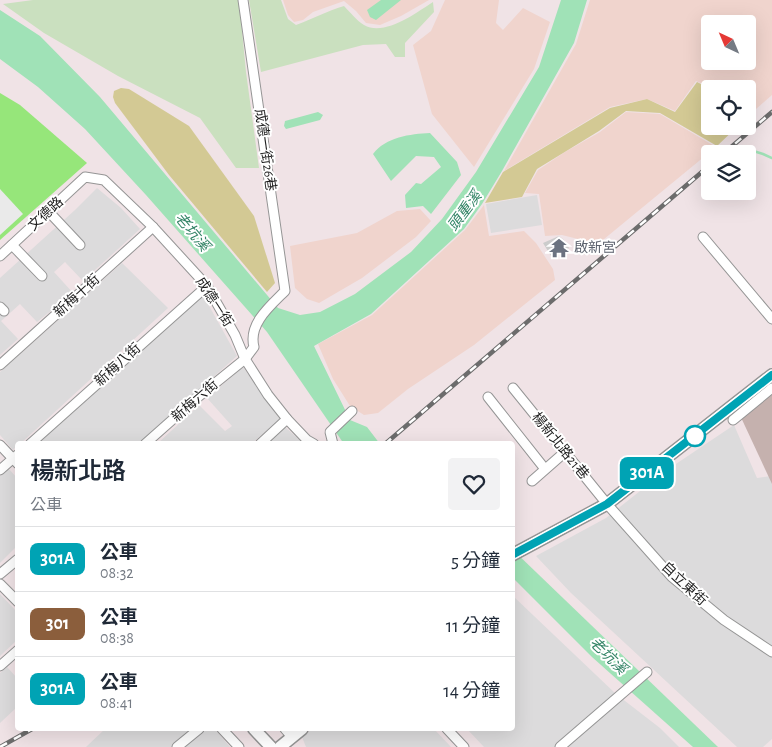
<!DOCTYPE html>
<html lang="zh-TW">
<meta charset="utf-8">
<style>
body{margin:0;font-family:"Alegreya Sans","Noto Sans TC",sans-serif;background:#f2f2f3;color:#1f2937;height:100vh;display:flex;flex-direction:column;font-size:19px;white-space:nowrap}
*{box-sizing:border-box;margin:0}
p{font-size:16px;color:#747a83}
.icon{flex:none;width:28px;height:28px;fill:none;stroke:currentColor;stroke-width:2;stroke-linecap:round;stroke-linejoin:round}
.map{position:relative;flex:1;overflow:hidden}
.panel{position:absolute;left:15px;top:441px;width:500px;height:290px;display:flex;flex-direction:column;background:#fff;border-radius:5px;box-shadow:0 5px 20px #0002}
.panel>*{flex:none}
.badge{padding:0 10px;border-radius:8px;font-size:18px;line-height:32px}
.needle{width:32px;rotate:316deg}
.controls{position:absolute;left:701px;top:15px;display:grid;gap:10px}
.controls a{display:grid;place-items:center;width:55px;height:55px;border-radius:5px;background:#fff;box-shadow:0 5px 20px #0002;font-size:25px}
.map>.badge{position:absolute;translate:-50% -50%;box-shadow:0 0 0 2px #fff}
.round{display:grid;place-items:center;flex:none;width:52px;height:52px;border-radius:5px;background:#f2f2f3}
.head{display:flex;align-items:center;justify-content:space-between;height:85px;padding:0 15px}
h1{font-size:24px;font-weight:600;line-height:38px}
ul{padding:0;list-style:none}
li{display:flex;align-items:center;gap:15px;height:65px;padding:0 15px;border-top:1px solid #e0e1e3}
li div{flex:1}
li b{display:block;font-size:19px}
li em{font-style:normal}
li .badge{min-width:55px;font-weight:700;text-align:center}
.map>svg:first-child{display:block}
.residential{fill:#dcdbdc}
.religious{fill:#ccc}
.construction{fill:#c5b1ae}
.farmland{fill:#f0d4cd;fill-rule:evenodd}
.forest{fill:#d3c994}
.wetland{fill:#cae0bf}
.pitch{fill:#96e67a}
.parking{fill:#eaeaea}
.water{fill:#a0e2b7}
.lines{fill:none;stroke-linecap:round;stroke-linejoin:round}
.stream{stroke:#a0e2b7;stroke-width:2.5}
.minor-casing{stroke:#959595;stroke-width:11}
.tertiary-casing{stroke:#959595;stroke-width:14}
.minor{stroke:#fff;stroke-width:9}
.tertiary{stroke:#fff;stroke-width:11}
.rail-casing{stroke:#6c6c6c;stroke-width:4.5}
.rail{stroke:#fff;stroke-width:2.5;stroke-dasharray:8;stroke-linecap:butt}
.line-casing{stroke:#fff;stroke-width:11}
.line{stroke:#00a3b4;stroke-width:8}
.stop-dot{fill:#fff;stroke:#00a3b4;stroke-width:2.5}
.labels{text-anchor:middle;dominant-baseline:central;stroke-width:4;stroke-linejoin:round;paint-order:stroke}
.street-label{font-size:14px;fill:#1e1e1e;stroke:#fff}
.worship-label{font-size:14px;fill:#5b616d;stroke:#fff;text-anchor:start}
.water-label{font-size:15px;font-style:italic;fill:#338466;stroke:#fff}
</style>
<div class="map">
<svg width="772" height="747" viewBox="0 0 772 747">
<rect width="100%" height="100%" fill="#f0e3e6"/>
<!-- residential -->
<g class="residential">
<polygon points="97,188 121,208 140,229 83,281 65,262 54,272 73,293 37,322 20,304 1,321 18,339 0,355 0,278 75,210"/>
<polygon points="537,195 542,225 491,233 486,204"/>
<polygon points="122,263 168,308 20,444 18,444 13,450 0,435 0,372"/>
<polygon points="203,295 237,356 138,444 36,444"/>
<polygon points="243,367 280,419 251,444 157,444 199,405 225,431 232,426 207,398"/>
<polygon points="734,425 757,478 772,476 772,739 763,747 737,747 571,593 536,556 606,518 664,472"/>
<polygon points="284,426 304,444 265,444"/>
<polygon points="8,468 17,478 17,546 0,563 0,476"/>
<polygon points="0,594 18,613 17,640 0,656"/>
<polygon points="513,596 616,694 660,728 679,747 484,747 467,729 512,729"/>
<polygon points="7,667 17,678 17,707 0,723 0,673"/>
<polygon points="105,729 215,729 230,747 86,747"/>
<polygon points="312,729 434,729 451,747 306,747 302,737"/>
</g>
<!-- religious -->
<polygon class="religious" points="559,236 564,240 569,248 554,257 553,255 551,256 543,243"/>
<!-- construction -->
<polygon class="construction" points="772,384 772,484 738,411"/>
<!-- farmland -->
<g class="farmland">
<polygon points="283,0 429,0 401,16 380,25 366,23 356,11 344,1 313,12 303,20 294,22 288,15"/>
<polygon points="445,0 499,0 496,23 503,30 523,8 550,22 534,69 474,167 432,114 413,45 431,31"/>
<path d="M590,0h182v95l-16,14 -8,-4v-16h-34l-18,-8 -21,30 -28,-12 -37,8 -106,64 72,-127zM710,24h38v37h-38z"/>
<polygon points="626,112 660,114 716,147 598,244 562,235 545,236 539,194 525,193 538,170 565,152 600,132"/>
<polygon points="484,205 489,236 524,231 536,243 553,269 555,280 474,345 408,389 378,413 364,415 350,406 333,379 318,344 372,315 465,230"/>
<polygon points="420,209 431,221 416,237 362,278 319,303 307,299 295,288 290,246 357,233 397,211"/>
</g>
<!-- forest -->
<g class="forest">
<polygon points="697,82 711,89 710,89 710,126 738,126 717,146 660,113 626,111 599,131 537,169 522,197 485,203 503,172 610,108 647,99 675,112"/>
<polygon points="121,88 129,89 189,126 254,216 275,283 267,292 169,175 115,103 113,97 114,91"/>
</g>
<!-- wetland -->
<g class="wetland">
<polygon points="33,0 239,0 246,72 259,168 236,168 200,118 118,76 44,33 3,4"/>
<path d="M249,0h32l7,19 8,6c16,-6 31,-14 48,-19 6,6 13,15 20,19 20,12 52,-12 69,-23l1,10 -29,31v14h-10l-9,-13 -23,1 -102,27z"/>
</g>
<!-- pitch -->
<polygon class="pitch" points="0,93 20,105 87,163 0,240"/>
<!-- parking -->
<polygon class="parking" points="0,189 23,214 0,235"/>
<!-- water -->
<g class="water">
<polygon points="381,0 401,0 376,20 370,17 367,10"/>
<polygon points="561,0 587,0 574,43 502,171 482,204 464,229 371,314 314,346 350,420 367,427 380,444 344,444 267,332 146,195 85,129 38,87 0,59 0,10 40,36 100,97 278,308 300,315 320,312 355,294 411,252 442,219 476,172 539,67"/>
<polygon points="318,112 323,115 320,120 286,129 284,126 285,121"/>
<path d="M430,133l27,29 4,13 -30,39 -8,-8 -17,2 -1,-13 11,-12 5,1 20,-17 -7,-10 -18,-1 -25,25 -18,-27c13,-17 37,-20 57,-21z"/>
<polygon points="512,549 718,747 693,747 592,657 513,578"/>
</g>
<g class="lines">
<!-- stream -->
<polyline class="stream" points="744,148 763,154 772,158"/>
<defs>
<g id="minor">
<polyline points="49,212 80,245"/>
<polyline points="703,237 772,319"/>
<polyline points="12,245 42,276"/>
<polyline points="0,256 85,177 104,180 153,227 207,286 235,335 245,359 268,395 287,419 307,440 314,444"/>
<polyline points="0,307 4,311"/>
<polyline points="0,365 153,227"/>
<polyline points="513,388 607,504 672,577 724,620 772,652"/>
<polyline points="488,397 545,469"/>
<polyline points="733,420 772,388"/>
<polyline points="30,444 207,286"/>
<path d="M145,444l53,-47 47,-38 9,-12c-6,-23 16,-41 31,-56l-42,-291"/>
<polyline points="260,444 287,419"/>
<polyline points="333,444 330,432 352,411"/>
<polyline points="0,445 18,464"/>
<polyline points="0,470 17,455"/>
<polyline points="532,481 565,452"/>
<polyline points="0,574 18,559"/>
<polyline points="0,584 18,602"/>
<polyline points="0,666 18,650"/>
<polyline points="222,729 239,747"/>
<polyline points="285,729 292,737"/>
<polyline points="447,729 464,747"/>
<polyline points="177,747 199,729"/>
<polyline points="560,747 647,672"/>
</g>
<g id="tertiary">
<polyline points="512,555 607,504 772,375"/>
<polyline points="254,729 271,747"/>
<polyline points="280,747 302,729"/>
</g>
</defs>
<!-- minor casing -->
<use href="#minor" class="minor-casing"/>
<!-- tertiary casing -->
<use href="#tertiary" class="tertiary-casing"/>
<!-- minor -->
<use href="#minor" class="minor"/>
<!-- tertiary -->
<use href="#tertiary" class="tertiary"/>
<defs>
<g id="rail">
<polyline points="723,154 772,112"/>
<polyline points="385,444 710,165"/>
<polyline points="0,747 32,729"/>
</g>
</defs>
<!-- rail casing -->
<use href="#rail" class="rail-casing"/>
<!-- rail -->
<use href="#rail" class="rail"/>
</g>
<g class="lines">
<defs>
<polyline id="line" points="512,555 607,504 772,375"/>
</defs>
<!-- line casing -->
<use href="#line" class="line-casing"/>
<!-- line -->
<use href="#line" class="line"/>
</g>
<!-- icons -->
<defs>
<symbol id="temple-bare" viewBox="-9 -9 18 18"><path d="M0-6L5-2H3V0L6.5 2.5H4V6H1.5V3h-3V6H-4V2.5H-6.5L-3 0V-2H-5Z" fill="#6b7280" stroke="#fff" stroke-width="2.5" paint-order="stroke"/></symbol>
</defs>
<g fill-rule="evenodd">
<use href="#temple-bare" x="545" y="234" width="28" height="28"/>
</g>
<!-- markers -->
<circle class="stop-dot" cx="695" cy="436" r="10"/>
<g class="labels">
<!-- street labels -->
<g class="street-label">
<text transform="translate(265 150) rotate(82)">成德一街26巷</text>
<text transform="translate(46 214) rotate(-43)">文德路</text>
<text transform="translate(77 296) rotate(-42)">新梅十街</text>
<text transform="translate(214 302) rotate(57)">成德一街</text>
<text transform="translate(118 365) rotate(-42)">新梅八街</text>
<text transform="translate(195 401) rotate(-41)">新梅六街</text>
<text transform="translate(560 446) rotate(51)">楊新北路21巷</text>
<text transform="translate(684 584) rotate(43)">自立東街</text>
</g>
<!-- worship labels -->
<g class="worship-label">
<text x="574" y="248">啟新宮</text>
</g>
<!-- water labels -->
<g class="water-label">
<text transform="translate(465 211) rotate(-53)">頭重溪</text>
<text transform="translate(192 232) rotate(50)">老坑溪</text>
<text transform="translate(608 656) rotate(44)">老坑溪</text>
</g>
</g>
</svg>
<div class="controls">
<a><svg class="needle" viewBox="-14 -14 28 28"><path d="M0-13l5 13h-10z" fill="#e53935"/><path d="M0 13l5-13h-10z" fill="#747a83"/></svg></a>
<a><svg class="icon" aria-label="locate" viewBox="0 0 24 24"><circle cx="12" cy="12" r="6"/><path d="M12 2v4M12 18v4M2 12h4M18 12h4"/></svg></a>
<a><svg class="icon" aria-label="layers" viewBox="0 0 24 24"><path d="M12 4l9 5-9 5-9-5zM3 14l9 5 9-5"/></svg></a>
</div>
<b class="badge" style="left:647px;top:473px;background:#00a3b4;color:#fff">301A</b>
<section class="panel">
<div class="head"><div><h1>楊新北路</h1><p>公車</p></div><a class="round"><svg class="icon" aria-label="heart" viewBox="0 0 24 24"><path d="M12 20l-8-8c-3-5 5-10 8-4 3-6 11-1 8 4z"/></svg></a></div>
<ul>
<li><span class="badge" style="background:#00a3b4;color:#fff">301A</span><div><b>公車</b><p>08:32</p></div><em>5 分鐘</em></li>
<li><span class="badge" style="background:#8b5e3c;color:#fff">301</span><div><b>公車</b><p>08:38</p></div><em>11 分鐘</em></li>
<li><span class="badge" style="background:#00a3b4;color:#fff">301A</span><div><b>公車</b><p>08:41</p></div><em>14 分鐘</em></li>
</ul>
</section>
</div>
